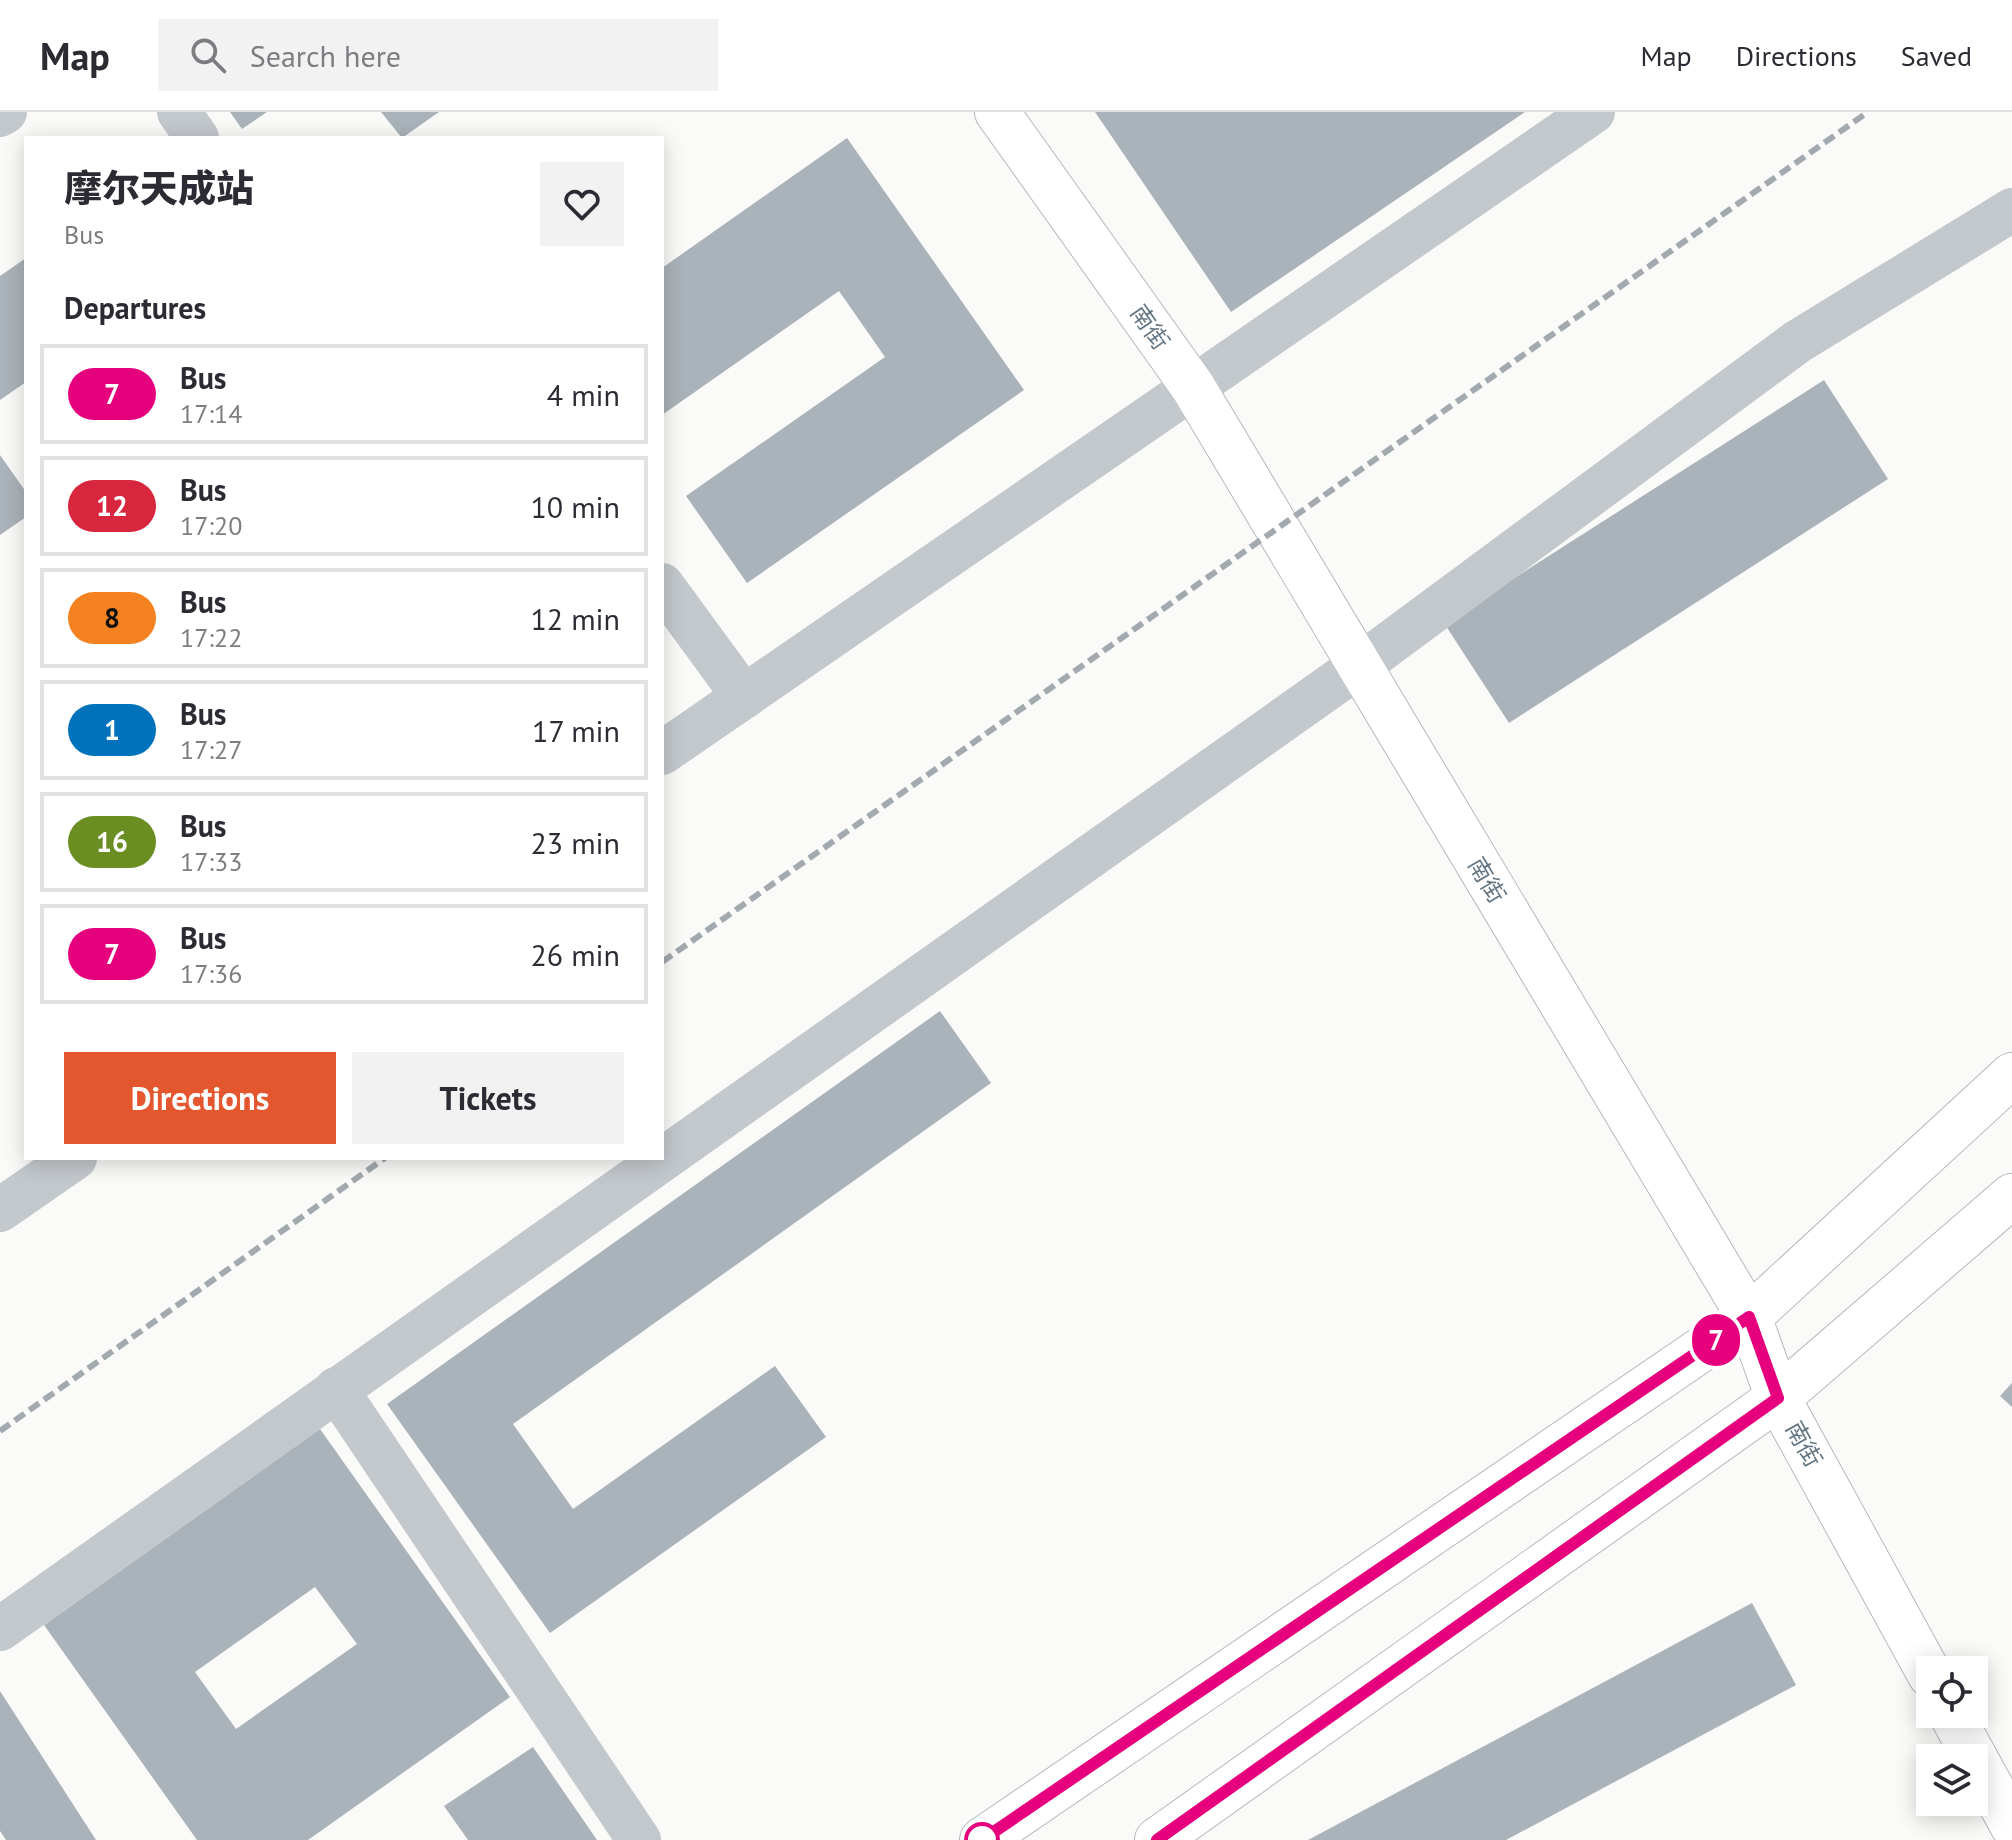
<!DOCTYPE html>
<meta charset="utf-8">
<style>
body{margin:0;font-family:"PT Sans","Noto Sans SC",sans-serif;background:#f2f2f3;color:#2b2b33;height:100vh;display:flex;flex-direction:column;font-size:30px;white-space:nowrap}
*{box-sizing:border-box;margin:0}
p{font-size:26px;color:#7c7c81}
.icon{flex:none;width:44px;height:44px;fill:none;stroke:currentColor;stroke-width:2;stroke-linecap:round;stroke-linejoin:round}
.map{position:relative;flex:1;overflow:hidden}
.sheet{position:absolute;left:24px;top:24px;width:640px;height:1024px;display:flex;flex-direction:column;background:#fff;border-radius:0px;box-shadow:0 4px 20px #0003}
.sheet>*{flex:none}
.badge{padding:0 16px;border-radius:26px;font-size:28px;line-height:52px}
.fabs{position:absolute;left:1916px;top:1544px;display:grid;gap:16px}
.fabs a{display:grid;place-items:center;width:72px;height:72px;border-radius:0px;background:#fff;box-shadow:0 4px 20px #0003;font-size:40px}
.map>.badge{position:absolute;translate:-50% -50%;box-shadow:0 0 0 4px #fff}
h2{padding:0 40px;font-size:30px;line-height:72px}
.round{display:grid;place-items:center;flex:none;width:84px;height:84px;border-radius:0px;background:#f2f2f3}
.overview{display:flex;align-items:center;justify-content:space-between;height:136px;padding:0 40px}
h1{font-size:38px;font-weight:800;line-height:60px}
.button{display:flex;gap:16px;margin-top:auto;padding:16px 40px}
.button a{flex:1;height:92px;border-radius:0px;background:#e4572e;color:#fff;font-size:32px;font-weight:800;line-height:92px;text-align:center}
.button a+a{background:#f2f2f3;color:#2b2b33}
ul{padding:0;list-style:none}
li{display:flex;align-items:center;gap:24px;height:100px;margin:0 16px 12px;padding:0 24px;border:4px solid #e1e1e2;border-radius:0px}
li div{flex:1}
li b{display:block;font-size:30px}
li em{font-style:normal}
li .badge{min-width:88px;font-weight:700;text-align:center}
header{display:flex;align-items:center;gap:48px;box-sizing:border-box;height:112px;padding:0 40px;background:#fff;border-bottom:2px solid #e1e1e2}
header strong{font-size:38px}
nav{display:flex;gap:44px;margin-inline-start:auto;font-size:28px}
.search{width:560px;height:72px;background:#f2f2f3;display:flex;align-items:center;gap:20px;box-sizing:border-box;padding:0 28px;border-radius:0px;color:#7c7c81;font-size:30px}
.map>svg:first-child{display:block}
.building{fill:#aab3b9;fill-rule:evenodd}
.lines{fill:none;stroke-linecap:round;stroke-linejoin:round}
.secondary-casing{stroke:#b3babf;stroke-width:46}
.primary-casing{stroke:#b5babe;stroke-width:46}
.street{stroke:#c3c8cc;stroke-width:44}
.secondary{stroke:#fff;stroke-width:44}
.primary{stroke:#fff;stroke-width:44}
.rail{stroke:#a2aab0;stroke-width:6;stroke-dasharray:12 6;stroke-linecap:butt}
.line-casing{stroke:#fff;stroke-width:18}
.line{stroke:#e6007e;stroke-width:12}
.stop-dot{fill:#fff;stroke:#e6007e;stroke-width:4}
.labels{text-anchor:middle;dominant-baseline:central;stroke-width:8;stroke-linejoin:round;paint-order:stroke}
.street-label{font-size:24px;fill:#657683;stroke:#fff}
</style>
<header>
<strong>Map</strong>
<div class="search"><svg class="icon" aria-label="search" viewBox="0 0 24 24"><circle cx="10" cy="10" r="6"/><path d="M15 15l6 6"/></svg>Search here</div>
<nav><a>Map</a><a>Directions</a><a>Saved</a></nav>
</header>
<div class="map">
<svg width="2012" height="1728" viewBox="0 0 2012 1728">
<rect width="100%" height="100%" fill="#fafaf8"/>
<!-- building -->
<g class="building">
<polygon points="230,0 267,0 242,17"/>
<polygon points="381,0 439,0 402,26"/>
<polygon points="1095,0 1525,0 1231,200"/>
<polygon points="847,26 1024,278 747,471 686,384 885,245 839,179 662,303 662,156"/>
<polygon points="26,146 26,270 0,288 0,164"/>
<polygon points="1824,268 1888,367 1509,611 1444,511"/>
<polygon points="0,343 26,380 26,405 0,423"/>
<polygon points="940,899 991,971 513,1312 573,1397 775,1254 826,1325 550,1521 387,1292"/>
<polygon points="2012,1271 2012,1295 2000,1284"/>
<path d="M320,1317l190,268 -202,143h-111l-153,-215zM315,1475l42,57 -121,85 -41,-57z"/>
<polygon points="1752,1491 1796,1573 1506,1728 1308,1728"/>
<polygon points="0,1579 96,1728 6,1728 0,1719"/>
<polygon points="533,1635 597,1728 468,1728 444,1694"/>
</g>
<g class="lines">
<defs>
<g id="secondary">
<polyline points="997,0 1193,275 1749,1205 1778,1286 1930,1563"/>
<polyline points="1951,1602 2012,1713"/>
</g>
<g id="primary">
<polyline points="982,1728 1749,1205 2012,963"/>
<polyline points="1157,1728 1778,1286 2012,1084"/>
</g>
</defs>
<!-- secondary casing -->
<use href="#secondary" class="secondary-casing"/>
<!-- primary casing -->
<use href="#primary" class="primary-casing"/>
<!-- street -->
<g class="street">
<polyline points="179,0 197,26"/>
<polyline points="0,3 5,0"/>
<polyline points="662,473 744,585"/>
<polyline points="662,641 1593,0"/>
<polyline points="0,1098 75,1046"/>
<polyline points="336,1277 639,1728"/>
<polyline points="0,1517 1359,554 1797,230 2012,98"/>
</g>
<!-- secondary -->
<use href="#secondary" class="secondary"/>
<!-- primary -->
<use href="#primary" class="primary"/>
<!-- rail -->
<g class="rail">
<polyline points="662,850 1868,0"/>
<polyline points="0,1319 385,1046"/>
</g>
</g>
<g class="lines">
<defs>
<polyline id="line" points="982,1728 1749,1205 1778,1286 1157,1728"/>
</defs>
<!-- line casing -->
<use href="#line" class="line-casing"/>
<!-- line -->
<use href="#line" class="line"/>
</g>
<!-- markers -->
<circle class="stop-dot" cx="982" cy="1728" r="16"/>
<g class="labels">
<!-- street labels -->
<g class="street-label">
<text transform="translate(1150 215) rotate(55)">南街</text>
<text transform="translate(1487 768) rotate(59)">南街</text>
<text transform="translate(1804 1332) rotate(61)">南街</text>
</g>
</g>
</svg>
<div class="fabs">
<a><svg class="icon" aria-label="locate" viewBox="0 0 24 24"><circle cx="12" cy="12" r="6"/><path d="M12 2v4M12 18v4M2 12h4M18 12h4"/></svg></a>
<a><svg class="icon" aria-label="layers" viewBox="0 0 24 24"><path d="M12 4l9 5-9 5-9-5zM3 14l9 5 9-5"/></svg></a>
</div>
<b class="badge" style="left:1716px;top:1228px;background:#e6007e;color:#fff">7</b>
<section class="sheet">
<div class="overview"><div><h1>摩尔天成站</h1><p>Bus</p></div><a class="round"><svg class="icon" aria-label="heart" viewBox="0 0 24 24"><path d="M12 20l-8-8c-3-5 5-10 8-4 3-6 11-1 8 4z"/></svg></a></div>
<h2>Departures</h2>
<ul>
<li><span class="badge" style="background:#e6007e;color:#fff">7</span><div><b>Bus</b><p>17:14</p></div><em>4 min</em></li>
<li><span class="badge" style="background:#d7263d;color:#fff">12</span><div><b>Bus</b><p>17:20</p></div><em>10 min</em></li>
<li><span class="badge" style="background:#f58220;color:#111">8</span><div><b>Bus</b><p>17:22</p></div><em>12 min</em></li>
<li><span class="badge" style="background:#0072bc;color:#fff">1</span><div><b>Bus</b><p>17:27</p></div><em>17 min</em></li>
<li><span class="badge" style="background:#6b8e23;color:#fff">16</span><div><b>Bus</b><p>17:33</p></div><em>23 min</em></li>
<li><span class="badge" style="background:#e6007e;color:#fff">7</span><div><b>Bus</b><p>17:36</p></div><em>26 min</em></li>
</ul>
<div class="button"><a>Directions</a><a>Tickets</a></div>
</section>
</div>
